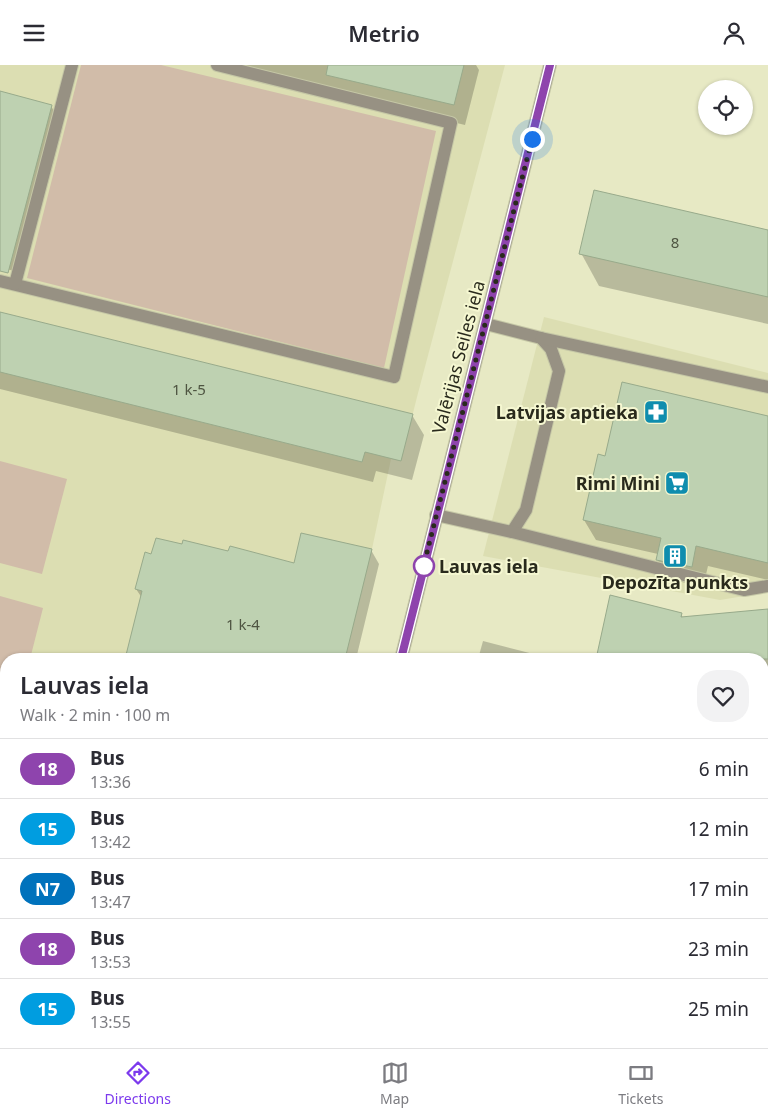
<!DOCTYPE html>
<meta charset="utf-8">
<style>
body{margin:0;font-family:"Noto Sans",sans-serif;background:#f2f2f3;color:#2b2b33;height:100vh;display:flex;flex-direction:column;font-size:19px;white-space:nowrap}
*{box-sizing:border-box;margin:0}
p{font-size:16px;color:#7c7c81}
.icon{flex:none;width:28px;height:28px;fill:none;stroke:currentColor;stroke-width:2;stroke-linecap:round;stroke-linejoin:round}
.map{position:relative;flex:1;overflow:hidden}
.side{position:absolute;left:0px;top:588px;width:769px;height:396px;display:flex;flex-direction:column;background:#fff;border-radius:20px 20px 0 0;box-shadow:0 1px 4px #0004}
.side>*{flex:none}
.badge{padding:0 10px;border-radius:16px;font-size:18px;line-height:32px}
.controls{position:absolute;left:698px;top:15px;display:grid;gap:10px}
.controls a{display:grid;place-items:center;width:55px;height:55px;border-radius:50%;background:#fff;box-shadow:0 1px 4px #0004;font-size:25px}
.you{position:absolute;width:25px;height:25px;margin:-12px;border:4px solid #fff;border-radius:50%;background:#1a73e8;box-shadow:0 0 0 8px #1a73e833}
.map>.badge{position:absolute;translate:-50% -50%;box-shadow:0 0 0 2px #fff}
.round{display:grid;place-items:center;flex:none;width:52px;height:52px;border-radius:20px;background:#f2f2f3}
.headline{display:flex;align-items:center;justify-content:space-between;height:85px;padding:0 20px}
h1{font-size:24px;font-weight:600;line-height:38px}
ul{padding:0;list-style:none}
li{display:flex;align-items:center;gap:15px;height:60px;padding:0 20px;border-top:1px solid #e1e1e2}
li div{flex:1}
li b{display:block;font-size:19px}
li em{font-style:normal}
li .badge{min-width:55px;font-weight:700;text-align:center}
header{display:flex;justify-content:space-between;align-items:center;height:65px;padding:0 20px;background:#fff;font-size:22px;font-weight:600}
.tabs{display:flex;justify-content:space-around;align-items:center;height:70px;border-top:1px solid #e1e1e2;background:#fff;font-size:14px;color:#7c7c81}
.tabs a{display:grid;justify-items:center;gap:2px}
.tabs .current{color:#7c3aed}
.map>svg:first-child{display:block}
.built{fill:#dcdeb2}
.green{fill:#d1bca9}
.shadow{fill:#0003}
.building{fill:#bed1b1;stroke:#98aa8b}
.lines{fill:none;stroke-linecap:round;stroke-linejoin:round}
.service-casing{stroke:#c5c7a6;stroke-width:14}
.tertiary-casing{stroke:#c5c7a6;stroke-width:14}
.service{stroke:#979183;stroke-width:12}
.tertiary{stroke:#979183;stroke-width:12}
.line-casing{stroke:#fff;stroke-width:11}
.line{stroke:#8e44ad;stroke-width:8}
.walk{stroke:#292a1c;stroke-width:5;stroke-dasharray:0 9}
.stop-dot{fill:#fff;stroke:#8e44ad;stroke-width:2.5}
.labels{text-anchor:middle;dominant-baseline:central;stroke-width:4;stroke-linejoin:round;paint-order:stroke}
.number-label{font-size:15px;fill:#4e5441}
.street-label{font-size:18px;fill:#292a1c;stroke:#f5f7d1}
.poi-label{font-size:18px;font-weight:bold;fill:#292a1c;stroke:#f5f7d1;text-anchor:end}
.stop-label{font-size:18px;font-weight:bold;fill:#292a1c;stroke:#f5f7d1;text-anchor:start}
</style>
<header><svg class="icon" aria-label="menu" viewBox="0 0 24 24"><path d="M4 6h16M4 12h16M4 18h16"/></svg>Metrio<svg class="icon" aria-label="person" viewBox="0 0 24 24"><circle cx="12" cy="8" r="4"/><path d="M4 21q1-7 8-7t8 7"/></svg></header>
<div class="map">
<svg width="768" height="983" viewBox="0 0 768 983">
<rect width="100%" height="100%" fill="#e7e9c4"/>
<!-- built -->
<g class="built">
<polygon points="0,0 505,0 417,332 401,396 391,394 372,484 345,594 6,594 6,978 201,978 195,983 0,983"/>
<polygon points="544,252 768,308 768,527 720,535 483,491"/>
</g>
<!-- green -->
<g class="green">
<polygon points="81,0 161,0 436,66 384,303 27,213"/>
<polygon points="0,396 67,414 42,509 0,498"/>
<polygon points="0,531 43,543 30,594 6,594 6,635 0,633"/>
</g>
<!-- shadow -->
<g class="shadow">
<polygon points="217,0 476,0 479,5 465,60"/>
<polygon points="0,27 51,41 63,61 24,209 0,202"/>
<polygon points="768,166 768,259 599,221 581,188"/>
<polygon points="0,248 412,350 424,370 412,415 376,406 373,417 0,324"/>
<polygon points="768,352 768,515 708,501 703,522 669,514 657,494 658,489 596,475 584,455 606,393"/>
<polygon points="183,480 295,499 371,485 379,499 356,594 127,594 142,533 136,524 152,490"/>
<polygon points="768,545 768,682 762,673 762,594 597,594 681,549 683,553"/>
<polygon points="483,576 553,594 478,594"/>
<polygon points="6,790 6,866 0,859 0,795"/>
<polygon points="6,884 6,978 233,978 236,983 0,983 0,890"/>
<polygon points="762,907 764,907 768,914 768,983 409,983 404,978 762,978"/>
</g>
<!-- building -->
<g class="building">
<polygon points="328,0 464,0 454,40 326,10"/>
<polygon points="0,26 52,40 8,208 0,206"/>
<polygon points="594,125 768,165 768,232 579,189"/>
<polygon points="0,247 413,349 401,396 365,387 362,397 0,307"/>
<polygon points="622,317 768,351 768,498 696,481 692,502 656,495 661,473 583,455 598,389 605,391"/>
<polygon points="301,468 372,484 345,594 125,594 142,526 135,524 145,487 151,489 156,473 182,479 183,475 228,486 230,481 294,498"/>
<polygon points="610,530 682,548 681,552 768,544 768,594 596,594"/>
</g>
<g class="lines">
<defs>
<g id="service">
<polyline points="0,216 394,312 451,58 217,0"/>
<polyline points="15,219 72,0"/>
<polyline points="486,259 541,273 551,284 559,306 526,445 512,467"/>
<polyline points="541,273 768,322"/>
<polyline points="436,450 512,467 744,525 768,521"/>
<polyline points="0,748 6,743"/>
</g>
<g id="tertiary">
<polyline points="401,594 550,0"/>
<polyline points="295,983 297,978"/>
</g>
</defs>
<!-- service casing -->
<use href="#service" class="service-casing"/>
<!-- tertiary casing -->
<use href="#tertiary" class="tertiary-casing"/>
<!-- service -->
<use href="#service" class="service"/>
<!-- tertiary -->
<use href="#tertiary" class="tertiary"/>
</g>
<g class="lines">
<defs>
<polyline id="line" points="401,594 550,0"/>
</defs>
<!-- line casing -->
<use href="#line" class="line-casing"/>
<!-- line -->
<use href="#line" class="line"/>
<!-- walk -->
<polyline class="walk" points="424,501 422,507 532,74"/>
</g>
<!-- icons -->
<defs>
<symbol id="pharmacy-square" viewBox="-11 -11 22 22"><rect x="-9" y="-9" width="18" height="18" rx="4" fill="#0f8dae" stroke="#f5f7d1"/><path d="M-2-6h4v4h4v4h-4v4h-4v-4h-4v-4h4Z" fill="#fff"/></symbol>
<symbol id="supermarket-square" viewBox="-11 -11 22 22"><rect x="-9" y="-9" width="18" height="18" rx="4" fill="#0f8dae" stroke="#f5f7d1"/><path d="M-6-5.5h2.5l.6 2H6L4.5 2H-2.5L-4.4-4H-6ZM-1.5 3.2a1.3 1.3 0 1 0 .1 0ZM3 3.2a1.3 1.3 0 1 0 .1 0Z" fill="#fff"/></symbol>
<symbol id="building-square" viewBox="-11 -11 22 22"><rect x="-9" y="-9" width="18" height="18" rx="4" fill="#0f8dae" stroke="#f5f7d1"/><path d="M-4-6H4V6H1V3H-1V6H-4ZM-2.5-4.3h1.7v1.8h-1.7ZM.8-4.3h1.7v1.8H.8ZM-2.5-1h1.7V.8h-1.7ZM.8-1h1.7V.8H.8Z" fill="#fff"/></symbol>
</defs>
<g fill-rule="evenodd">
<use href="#pharmacy-square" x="642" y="333" width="28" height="28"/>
<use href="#supermarket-square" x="663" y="404" width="28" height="28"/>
<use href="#building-square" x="661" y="477" width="28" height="28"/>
</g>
<!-- markers -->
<circle class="stop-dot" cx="424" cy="501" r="10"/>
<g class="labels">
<!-- number labels -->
<g class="number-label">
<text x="675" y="177">8</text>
<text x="189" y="324">1 k-5</text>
<text x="243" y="559">1 k-4</text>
</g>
<!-- street labels -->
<g class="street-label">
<text transform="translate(458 292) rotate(-75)">Valērijas Seiles iela</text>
</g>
<!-- poi labels -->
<g class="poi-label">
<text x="638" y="347">Latvijas aptieka</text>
<text x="660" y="418">Rimi Mini</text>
<text x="675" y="517" text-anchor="middle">Depozīta punkts</text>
</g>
<!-- stop labels -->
<g class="stop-label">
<text x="439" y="501">Lauvas iela</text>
</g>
</g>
</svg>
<div class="controls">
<a><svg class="icon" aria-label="locate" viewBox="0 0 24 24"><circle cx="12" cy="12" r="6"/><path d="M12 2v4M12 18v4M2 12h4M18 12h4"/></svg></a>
</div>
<div class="you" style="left:532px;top:74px"></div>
<section class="side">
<div class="headline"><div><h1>Lauvas iela</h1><p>Walk · 2 min · 100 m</p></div><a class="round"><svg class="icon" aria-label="heart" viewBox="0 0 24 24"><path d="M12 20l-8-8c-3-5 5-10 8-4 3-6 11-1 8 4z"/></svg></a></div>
<ul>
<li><span class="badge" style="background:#8e44ad;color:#fff">18</span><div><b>Bus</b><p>13:36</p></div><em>6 min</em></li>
<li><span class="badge" style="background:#009de0;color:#fff">15</span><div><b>Bus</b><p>13:42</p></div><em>12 min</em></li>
<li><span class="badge" style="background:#0072bc;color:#fff">N7</span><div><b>Bus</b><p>13:47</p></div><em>17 min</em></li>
<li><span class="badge" style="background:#8e44ad;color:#fff">18</span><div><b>Bus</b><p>13:53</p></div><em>23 min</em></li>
<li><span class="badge" style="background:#009de0;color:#fff">15</span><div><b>Bus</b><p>13:55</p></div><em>25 min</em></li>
</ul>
</section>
</div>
<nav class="tabs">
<a class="current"><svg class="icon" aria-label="directions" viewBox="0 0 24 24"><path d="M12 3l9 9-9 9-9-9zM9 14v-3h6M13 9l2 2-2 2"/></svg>Directions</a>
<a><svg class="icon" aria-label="map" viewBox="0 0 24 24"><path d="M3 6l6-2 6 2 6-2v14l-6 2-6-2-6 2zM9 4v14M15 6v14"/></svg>Map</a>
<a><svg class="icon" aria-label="tickets" viewBox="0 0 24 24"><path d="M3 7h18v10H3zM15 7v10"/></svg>Tickets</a>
</nav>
